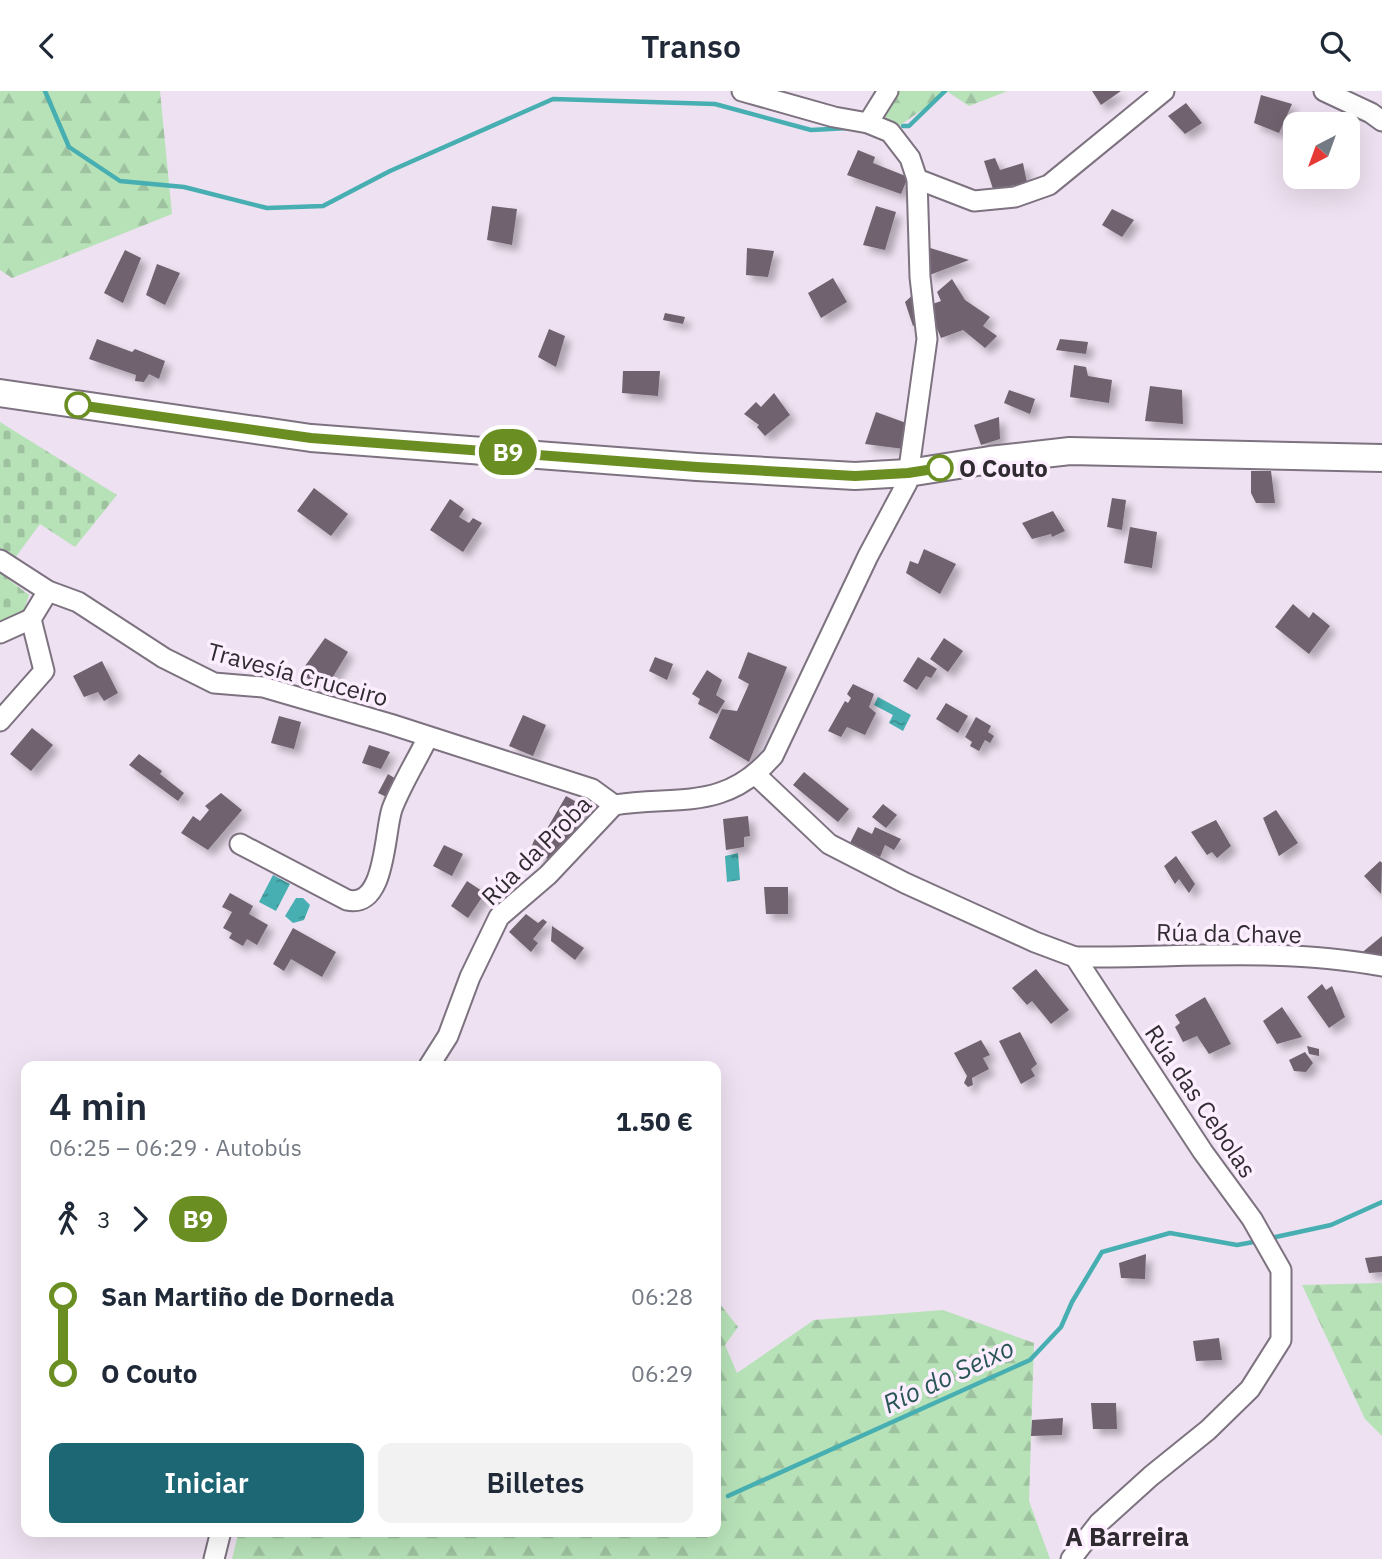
<!DOCTYPE html>
<html lang="es">
<meta charset="utf-8">
<style>
body{margin:0;font-family:"IBM Plex Sans",sans-serif;background:#f2f2f3;color:#1f2937;height:100vh;display:flex;flex-direction:column;font-size:26px;white-space:nowrap}
*{box-sizing:border-box;margin:0}
p{font-size:23px;color:#747a83}
.icon{flex:none;width:38px;height:38px;fill:none;stroke:currentColor;stroke-width:2;stroke-linecap:round;stroke-linejoin:round}
.map{position:relative;flex:1;overflow:hidden}
.details{position:absolute;left:21px;top:970px;width:700px;height:476px;display:flex;flex-direction:column;background:#fff;border-radius:14px;box-shadow:0 7px 28px #0002}
.details>*{flex:none}
.badge{padding:0 14px;border-radius:23px;font-size:24px;line-height:46px}
.needle{width:46px;rotate:221deg}
.tools{position:absolute;left:1283px;top:21px;display:grid;gap:14px}
.tools a{display:grid;place-items:center;width:77px;height:77px;border-radius:14px;background:#fff;box-shadow:0 7px 28px #0002;font-size:35px}
.map>.badge{position:absolute;translate:-50% -50%;box-shadow:0 0 0 4px #fff}
.legs{display:flex;align-items:center;gap:10px;height:77px;padding:0 28px;font-size:23px}
.legs p{margin-inline-start:auto}
.overview{display:flex;align-items:center;justify-content:space-between;height:119px;padding:0 28px}
h1{font-size:38px;font-weight:600;line-height:52px}
.button{display:flex;gap:14px;margin-top:auto;padding:14px 28px}
.button a{flex:1;height:80px;border-radius:14px;background:#1d6673;color:#fff;font-size:28px;font-weight:600;line-height:80px;text-align:center}
.button a+a{background:#f2f2f3;color:#1f2937}
ul{padding:0 28px;list-style:none}
li{display:flex;align-items:center;gap:24px;height:77px;font-size:26px}
li i{display:grid;place-items:center;width:10px;height:100%;margin:0 9px;background:currentColor}
li i::after{content:'';width:18px;height:18px;margin:-9px;border:5px solid;border-radius:50%;background:#fff}
li p{margin-inline-start:auto}
li:first-child i{background:linear-gradient(#0000 50%,currentColor 0)}
li:last-child i{background:linear-gradient(currentColor 50%,#0000 0)}
header{display:flex;justify-content:space-between;align-items:center;height:91px;padding:0 28px;background:#fff;font-size:32px;font-weight:600}
.map>svg:first-child{display:block}
.forest{fill:url(#forest-firs)}
.cemetery{fill:url(#cemetery-stones)}
.water{fill:url(#water-ripples)}
.lines{fill:none;stroke-linecap:round;stroke-linejoin:round}
.stream{stroke:#47afb1;stroke-width:4.5}
.building{fill:#70626e;filter:url(#shadow)}
.street-casing{stroke:#7d727f;stroke-width:23}
.secondary-casing{stroke:#7d727f;stroke-width:30}
.street{stroke:#fff;stroke-width:19}
.secondary{stroke:#fff;stroke-width:26}
.line-1-casing{stroke:#fff;stroke-width:16}
.line-1{stroke:#6b8e23;stroke-width:10}
.stop-1-dot{fill:#fff;stroke:#6b8e23;stroke-width:3.5}
.labels{text-anchor:middle;dominant-baseline:central;stroke-width:7;stroke-linejoin:round;paint-order:stroke}
.stop-label{font-size:24px;font-weight:bold;fill:#302b31;stroke:#fceefe;text-anchor:start}
.street-label{font-size:24px;fill:#302b31;stroke:#fceefe}
.water-label{font-size:26px;font-style:italic;fill:#285556;stroke:#fceefe}
.neighbourhood-label{font-size:26px;font-weight:bold;fill:#302b31;stroke:#fceefe}
</style>
<header><svg class="icon" aria-label="back" viewBox="0 0 24 24"><path d="M15 5l-7 7 7 7"/></svg>Transo<svg class="icon" aria-label="search" viewBox="0 0 24 24"><circle cx="10" cy="10" r="6"/><path d="M15 15l6 6"/></svg></header>
<div class="map">
<svg width="1382" height="1468" viewBox="0 0 1382 1468">
<defs>
<pattern id="forest-firs" width="22" height="20" patternUnits="userSpaceOnUse" patternTransform="scale(1.75)"><rect width="22" height="20" fill="#b7e2b8"/><path d="M5 1l3.5 6h-7zM16 11l3.5 6h-7z" fill="#9ec29f"/></pattern>
<pattern id="cemetery-stones" width="16" height="16" patternUnits="userSpaceOnUse" patternTransform="scale(1.75)"><rect width="16" height="16" fill="#b7e2b8"/><path d="M2 7V4a2 2 0 0 1 4 0v3zM10 15v-3a2 2 0 0 1 4 0v3z" fill="#9ec29f"/></pattern>
<pattern id="water-ripples" width="26" height="14" patternUnits="userSpaceOnUse" patternTransform="scale(1.75)"><rect width="26" height="14" fill="#47afb1"/><path d="M2 4q2-2 4 0t4 0M15 11q2-2 4 0t4 0" fill="none" stroke="#3c8f91"/></pattern>
<filter id="shadow"><feDropShadow dx="6" dy="6" stdDeviation="3.5" flood-color="#0004"/></filter>
</defs>
<rect width="100%" height="100%" fill="#eee1f1"/>
<!-- forest -->
<g class="forest">
<polygon points="0,0 160,0 172,123 12,187 0,179"/>
<polygon points="874,0 1008,0 969,15 948,1 896,37 869,11"/>
<polygon points="1382,1192 1382,1345 1365,1328 1302,1194"/>
<polygon points="716,1208 738,1236 725,1254 737,1282 814,1229 943,1219 1034,1252 1029,1410 1050,1468 232,1468 239,1440 716,1440"/>
</g>
<!-- cemetery -->
<g class="cemetery">
<polygon points="0,331 117,404 75,456 40,433 12,471 0,461"/>
<polygon points="0,482 29,504 23,522 0,533"/>
</g>
<!-- water -->
<g class="water">
<polygon points="878,606 911,624 903,640 889,632 893,624 874,614"/>
<polygon points="738,762 740,789 727,791 725,765"/>
<polygon points="273,784 290,793 276,820 259,811"/>
<polygon points="296,807 303,807 310,814 304,829 293,832 285,825"/>
</g>
<g class="lines">
<!-- stream -->
<g class="stream">
<polyline points="45,0 69,56 120,90 184,96 267,117 323,115 390,80 553,8 715,13 811,39 849,37"/>
<polyline points="903,35 909,35 945,0"/>
<polyline points="1271,1147 1331,1134 1382,1111"/>
<polyline points="728,1405 1030,1269 1061,1236 1072,1211 1102,1161 1170,1142 1237,1154 1259,1150"/>
</g>
</g>
<!-- building -->
<g class="building">
<polygon points="1092,0 1121,0 1101,14"/>
<polygon points="1261,4 1292,13 1279,42 1254,32"/>
<polygon points="1186,12 1202,32 1185,43 1168,25"/>
<polygon points="858,59 875,66 873,72 908,86 901,103 847,84"/>
<polygon points="995,67 1000,79 1023,72 1027,92 993,98 984,70"/>
<polygon points="492,115 517,118 512,154 487,149"/>
<polygon points="876,115 896,121 885,159 863,154"/>
<polygon points="1112,118 1134,129 1122,146 1102,134"/>
<polygon points="927,156 969,169 927,185"/>
<polygon points="747,157 774,160 768,186 746,184"/>
<polygon points="125,159 141,167 123,212 104,202"/>
<polygon points="157,173 180,182 165,214 146,204"/>
<polygon points="833,187 847,211 821,227 808,202"/>
<polygon points="952,188 965,209 990,226 983,235 997,245 985,257 963,239 941,247 927,215 941,210 937,201"/>
<polygon points="915,202 918,233 913,235 905,211"/>
<polygon points="665,222 685,226 683,233 663,229"/>
<polygon points="549,238 565,245 556,276 538,266"/>
<polygon points="97,248 132,261 135,258 165,270 159,288 149,283 144,291 135,290 136,284 89,268"/>
<polygon points="1060,248 1088,251 1086,263 1056,259"/>
<polygon points="1074,274 1086,276 1088,285 1112,289 1109,312 1070,306"/>
<polygon points="623,280 660,280 658,305 622,302"/>
<polygon points="1150,295 1182,299 1183,333 1145,330"/>
<polygon points="1009,299 1035,308 1030,323 1004,312"/>
<polygon points="774,302 790,324 765,345 757,336 759,334 744,323 756,311 761,316"/>
<polygon points="876,321 909,333 904,358 865,353"/>
<polygon points="999,326 1000,348 981,354 974,334"/>
<polygon points="1251,380 1271,380 1275,412 1256,412 1251,402"/>
<polygon points="314,397 348,423 331,445 297,420"/>
<polygon points="1112,407 1126,409 1122,439 1107,436"/>
<polygon points="450,408 464,418 459,426 469,432 473,427 482,432 463,461 430,439"/>
<polygon points="1053,420 1065,440 1052,446 1051,443 1032,448 1022,432"/>
<polygon points="1130,436 1157,441 1152,477 1124,472"/>
<polygon points="924,458 956,473 940,503 906,482 910,470 918,473"/>
<polygon points="1293,513 1309,527 1313,521 1330,535 1309,563 1275,536"/>
<polygon points="325,547 348,561 325,599 300,582"/>
<polygon points="944,547 963,560 948,581 930,568"/>
<polygon points="748,561 787,576 749,671 709,647 722,618 737,620 749,593 738,587"/>
<polygon points="655,566 673,573 667,589 649,580"/>
<polygon points="918,566 937,578 931,587 926,585 917,599 903,590"/>
<polygon points="102,570 118,602 104,610 98,601 84,606 73,585"/>
<polygon points="707,579 722,589 716,604 725,610 717,623 698,613 700,608 692,603"/>
<polygon points="853,593 874,603 869,616 876,622 865,644 847,636 841,646 828,640 845,610 848,612 851,607 847,603"/>
<polygon points="946,612 968,625 958,642 936,628"/>
<polygon points="523,624 546,634 533,665 509,655"/>
<polygon points="279,625 301,631 294,658 271,652"/>
<polygon points="976,626 991,635 988,641 994,645 990,652 985,649 979,660 970,655 972,651 965,646"/>
<polygon points="32,637 53,654 31,680 10,663"/>
<polygon points="369,654 390,661 381,678 362,672"/>
<polygon points="139,663 162,680 160,683 184,702 178,710 129,674"/>
<polygon points="804,681 849,718 838,731 793,694"/>
<polygon points="388,683 401,691 391,708 378,702"/>
<polygon points="221,702 242,719 208,759 181,742 193,725 200,730 209,719 205,715"/>
<polygon points="566,705 589,718 554,771 530,759 536,745 541,748"/>
<polygon points="883,713 897,724 886,737 872,726"/>
<polygon points="1276,719 1298,752 1279,765 1263,727"/>
<polygon points="748,725 750,745 744,746 744,756 726,759 723,728"/>
<polygon points="1216,729 1231,755 1217,767 1212,761 1207,764 1191,741"/>
<polygon points="858,736 872,743 875,736 901,748 894,759 885,754 880,766 850,752"/>
<polygon points="444,754 463,763 452,785 433,775"/>
<polygon points="1176,765 1195,793 1189,802 1179,788 1175,793 1164,775"/>
<polygon points="1380,770 1382,772 1381,803 1364,785"/>
<polygon points="467,790 485,802 468,827 451,815"/>
<polygon points="764,796 788,796 788,823 766,823"/>
<polygon points="230,802 253,815 249,823 268,834 257,854 247,848 243,855 229,847 232,842 223,837 232,821 222,816"/>
<polygon points="526,823 538,832 543,828 547,831 533,848 538,852 531,861 509,841"/>
<polygon points="552,835 584,857 575,869 551,850"/>
<polygon points="293,837 336,861 322,886 291,868 284,880 273,873"/>
<polygon points="1382,845 1382,869 1359,864"/>
<polygon points="1036,878 1069,919 1051,933 1032,910 1027,914 1012,897"/>
<polygon points="1322,893 1326,899 1332,895 1345,926 1329,937 1307,906"/>
<polygon points="1205,906 1231,953 1209,963 1197,945 1183,951 1175,936 1180,932 1175,924"/>
<polygon points="1282,916 1302,946 1277,953 1263,930"/>
<polygon points="1020,941 1037,973 1031,978 1035,985 1021,993 999,950"/>
<polygon points="981,949 990,964 983,967 989,978 972,987 973,994 968,996 964,992 967,985 954,962"/>
<polygon points="1307,955 1319,958 1319,965 1309,963"/>
<polygon points="1305,961 1313,972 1306,981 1294,980 1289,969"/>
<polygon points="1146,1163 1145,1188 1121,1187 1119,1172"/>
<polygon points="1382,1165 1382,1181 1369,1182 1365,1167"/>
<polygon points="1219,1247 1222,1269 1196,1270 1193,1250"/>
<polygon points="1091,1312 1116,1312 1117,1338 1093,1338"/>
<polygon points="1063,1327 1062,1344 1031,1345 1032,1329"/>
</g>
<g class="lines">
<defs>
<g id="street">
<polyline points="1324,0 1371,22 1382,30"/>
<polyline points="868,32 888,0"/>
<polyline points="917,88 974,110 1015,106 1049,94 1164,0"/>
<polyline points="0,469 48,500 78,511 164,567 214,592 263,596 390,633 592,698 614,714"/>
<polyline points="0,542 31,528"/>
<polyline points="0,630 44,580 31,528 48,500"/>
<polyline points="756,684 829,753 905,792 1035,851 1075,866 1203,1061 1252,1128 1281,1179 1281,1249 1250,1298 1208,1339 1151,1385 1099,1432 1071,1468"/>
<path d="M240,753l107,56c39,9 37,-67 45,-91 9,-24 25,-49 36,-72"/>
<path d="M1075,866c102,1 206,-10 307,9"/>
<path d="M429,975l19,-30 22,-59 29,-60 49,-42 66,-70c64,-10 110,7 159,-49l95,-200 39,-73 20,-144 -7,-62 -3,-98 -7,-21 -20,-26 -22,-9 -34,-6 -92,-26"/>
<polyline points="214,1468 221,1440"/>
</g>
<polyline id="secondary" points="0,302 311,347 697,376 855,385 908,382 990,369 1070,360 1382,367"/>
</defs>
<!-- street casing -->
<use href="#street" class="street-casing"/>
<!-- secondary casing -->
<use href="#secondary" class="secondary-casing"/>
<!-- street -->
<use href="#street" class="street"/>
<!-- secondary -->
<use href="#secondary" class="secondary"/>
</g>
<g class="lines">
<defs>
<polyline id="line-1" points="78,314 311,347 697,376 855,385 908,382 940,377"/>
</defs>
<!-- line-1 casing -->
<use href="#line-1" class="line-1-casing"/>
<!-- line-1 -->
<use href="#line-1" class="line-1"/>
</g>
<!-- markers -->
<g class="stop-1-dot">
<circle cx="78" cy="314" r="12"/>
<circle cx="940" cy="377" r="12"/>
</g>
<g class="labels">
<!-- stop labels -->
<g class="stop-label">
<text x="959" y="377">O Couto</text>
</g>
<!-- street labels -->
<g class="street-label">
<text transform="translate(298 583) rotate(15)">Travesía Cruceiro</text>
<text transform="translate(536 759) rotate(-45)">Rúa da Proba</text>
<text transform="translate(1229 842) rotate(1)">Rúa da Chave</text>
<text transform="translate(1201 1010) rotate(56)">Rúa das Cebolas</text>
</g>
<!-- water labels -->
<g class="water-label">
<text transform="translate(948 1284) rotate(-25)">Río do Seixo</text>
</g>
<!-- neighbourhood labels -->
<g class="neighbourhood-label">
<text x="1127" y="1445">A Barreira</text>
</g>
</g>
</svg>
<div class="tools">
<a><svg class="needle" viewBox="-14 -14 28 28"><path d="M0-13l5 13h-10z" fill="#e53935"/><path d="M0 13l5-13h-10z" fill="#747a83"/></svg></a>
</div>
<b class="badge" style="left:508px;top:361px;background:#6b8e23;color:#fff">B9</b>
<section class="details">
<div class="overview"><div><h1>4 min</h1><p>06:25 – 06:29 · Autobús</p></div><b>1.50 €</b></div>
<div class="legs"><svg class="icon" aria-label="walk" viewBox="0 0 24 24"><circle cx="13" cy="4" r="2"/><path d="M13 8l-2 6 4 7M11 14l-3 7M7 12l3-4h3l4 4"/></svg>3<svg class="icon" aria-label="forward" viewBox="0 0 24 24"><path d="M9 5l7 7-7 7"/></svg><b class="badge" style="background:#6b8e23;color:#fff">B9</b></div>
<ul>
<li><i style="color:#6b8e23"></i><b>San Martiño de Dorneda</b><p>06:28</p></li>
<li><i style="color:#6b8e23"></i><b>O Couto</b><p>06:29</p></li>
</ul>
<div class="button"><a>Iniciar</a><a>Billetes</a></div>
</section>
</div>
